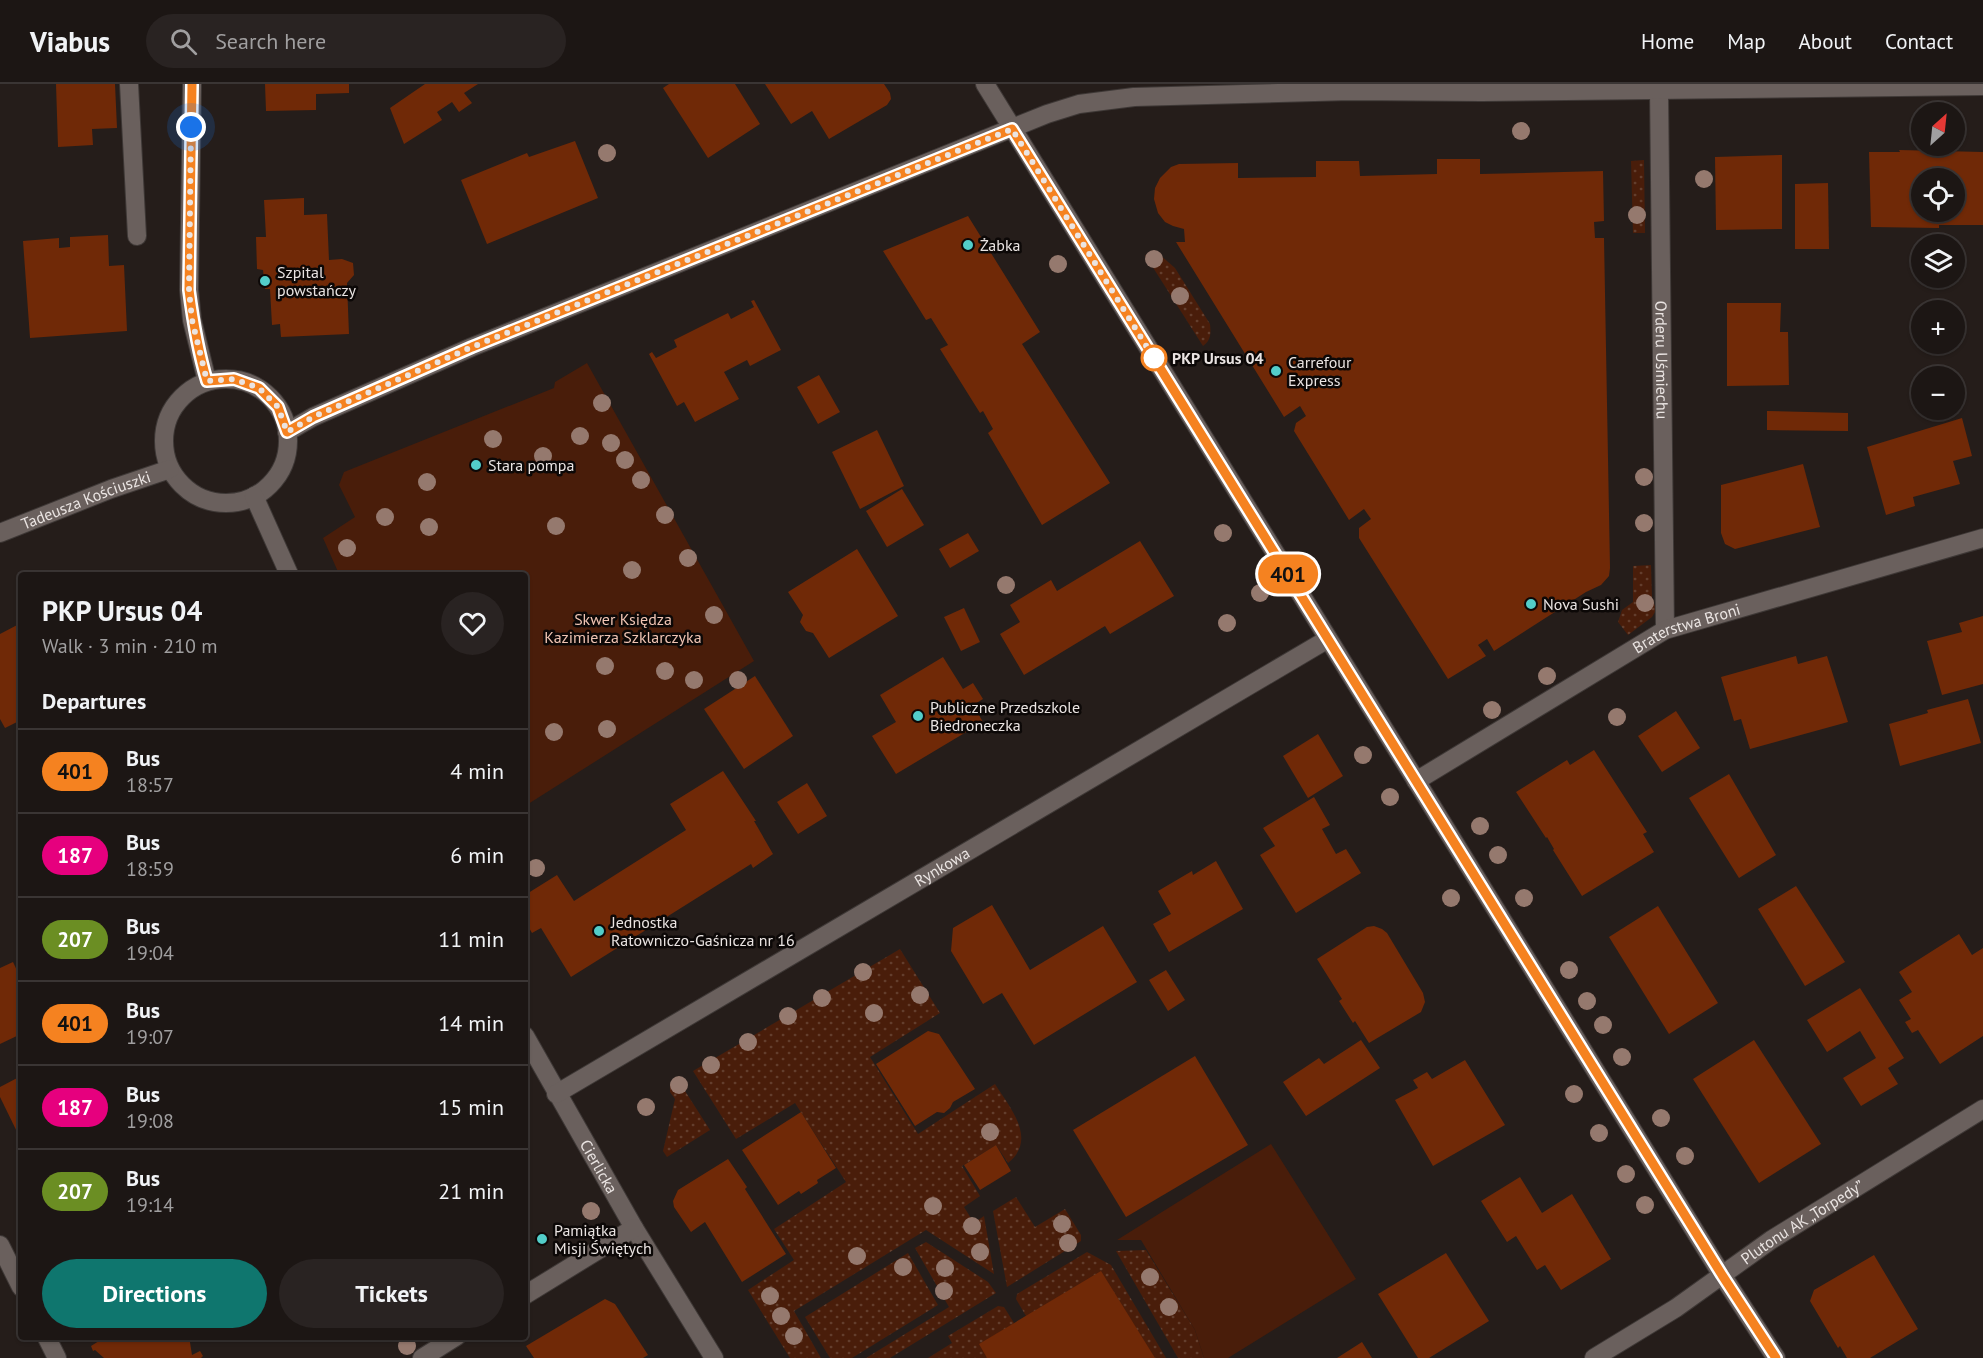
<!DOCTYPE html>
<meta charset="utf-8">
<style>
body{margin:0;font-family:"PT Sans",sans-serif;background:#292322;color:#f1f3f6;height:100vh;display:flex;flex-direction:column;font-size:22px;white-space:nowrap}
*{box-sizing:border-box;margin:0}
p{font-size:20px;color:#a09fa0}
.icon{flex:none;width:33px;height:33px;fill:none;stroke:currentColor;stroke-width:2;stroke-linecap:round;stroke-linejoin:round}
.map{position:relative;flex:1;overflow:hidden}
.drawer{position:absolute;left:18px;top:488px;width:510px;height:768px;display:flex;flex-direction:column;background:#1c1614;border-radius:6px;box-shadow:0 2px 4px #0004,0 0 0 2px #3a3534}
.drawer>*{flex:none}
.badge{padding:0 12px;border-radius:20px;font-size:21px;line-height:39px}
.needle{width:39px;rotate:27deg}
.fabs{position:absolute;left:1911px;top:18px;display:grid;gap:12px}
.fabs a{display:grid;place-items:center;width:54px;height:54px;border-radius:50%;background:#1c1614;box-shadow:0 2px 4px #0004,0 0 0 2px #3a3534;font-size:30px}
.you{position:absolute;width:30px;height:30px;margin:-15px;border:4px solid #fff;border-radius:50%;background:#1a73e8;box-shadow:0 0 0 9px #1a73e833}
.map>.badge{position:absolute;translate:-50% -50%;box-shadow:0 0 0 3px #fff}
h2{padding:0 24px;font-size:22px;line-height:54px}
.round{display:grid;place-items:center;flex:none;width:63px;height:63px;border-radius:32px;background:#292322}
.head{display:flex;align-items:center;justify-content:space-between;height:102px;padding:0 24px}
h1{font-size:28px;font-weight:600;line-height:45px}
.primary-button{display:flex;gap:12px;margin-top:auto;padding:12px 24px}
.primary-button a{flex:1;height:69px;border-radius:36px;background:#0f766e;color:#fff;font-size:24px;font-weight:600;line-height:69px;text-align:center}
.primary-button a+a{background:#292322;color:#f1f3f6}
ul{padding:0;list-style:none}
li{display:flex;align-items:center;gap:18px;height:84px;padding:0 24px;border-top:2px solid #3a3534}
li div{flex:1}
li b{display:block;font-size:22px}
li em{font-style:normal}
li .badge{min-width:66px;font-weight:700;text-align:center}
header{display:flex;align-items:center;gap:36px;box-sizing:border-box;height:84px;padding:0 30px;background:#1c1614;border-bottom:2px solid #3a3534}
header strong{font-size:28px}
nav{display:flex;gap:33px;margin-inline-start:auto;font-size:21px}
.search{width:420px;height:54px;background:#292322;display:flex;align-items:center;gap:15px;box-sizing:border-box;padding:0 21px;border-radius:33px;color:#a09fa0;font-size:22px}
.map>svg:first-child{display:block}
.grass{fill:url(#grass-dots)}
.green{fill:#491d0a}
.building{fill:#702907;fill-rule:evenodd}
.lines{fill:none;stroke-linecap:round;stroke-linejoin:round}
.minor-casing{stroke:#3e3836;stroke-width:20}
.minor{stroke:#6a605d;stroke-width:18}
.tree{fill:#95796e}
.line-casing{stroke:#fff;stroke-width:14}
.line{stroke:#f58220;stroke-width:9}
.walk{stroke:#eae4e2;stroke-width:6;stroke-dasharray:0 10.8}
.poi-dot{fill:#53cdc9;stroke:#0c0807;stroke-width:2}
.stop-dot{fill:#fff;stroke:#f58220;stroke-width:3}
.labels{text-anchor:middle;dominant-baseline:central;stroke-width:5;stroke-linejoin:round;paint-order:stroke}
.poi-label{font-size:16px;fill:#eae4e2;stroke:#0c0807;text-anchor:start}
.stop-label{font-size:16px;font-weight:bold;fill:#eae4e2;stroke:#0c0807;text-anchor:start}
.street-label{font-size:16px;fill:#eae4e2;stroke:#0c0807}
.park-label{font-size:16px;fill:#f0c4b3;stroke:#0c0807}
</style>
<header>
<strong>Viabus</strong>
<div class="search"><svg class="icon" aria-label="search" viewBox="0 0 24 24"><circle cx="10" cy="10" r="6"/><path d="M15 15l6 6"/></svg>Search here</div>
<nav><a>Home</a><a>Map</a><a>About</a><a>Contact</a></nav>
</header>
<div class="map">
<svg width="1983" height="1274" viewBox="0 0 1983 1274">
<defs>
<pattern id="grass-dots" width="8" height="8" patternUnits="userSpaceOnUse" patternTransform="scale(1.5)"><rect width="8" height="8" fill="#491d0a"/><path d="M2 2h.1M6 6h.1" fill="none" stroke="#633e2d" stroke-width="1.8" stroke-linecap="round"/></pattern>
</defs>
<rect width="100%" height="100%" fill="#251d1a"/>
<!-- grass -->
<g class="grass">
<polygon points="1644,76 1645,149 1633,149 1631,77"/>
<path d="M1159,170l16,14 35,56c1,10 1,16 -7,22l-58,-91z"/>
<polygon points="1651,481 1652,514 1655,522 1655,528 1652,533 1628,551 1618,538 1622,526 1633,518 1633,482"/>
<path d="M900,865l40,64 -70,44 48,77 77,-50c15,24 43,55 13,79l-12,-18 -34,21 18,30 -16,11 10,16 10,-7 10,58 -68,-44 -132,81 27,47h-31l-42,-68 46,-30 -20,-31 72,-47 -51,-79 -59,36 -43,-68z"/>
<polygon points="678,996 710,1046 667,1073 663,1067 675,1015 670,1008 670,1000"/>
<polygon points="1016,1113 1035,1143 1065,1125 1081,1151 1081,1157 1007,1203 993,1127"/>
<polygon points="926,1158 988,1198 996,1209 890,1274 866,1274 949,1223 915,1164"/>
<polygon points="1146,1166 1195,1246 1204,1274 1178,1274 1116,1167"/>
<polygon points="1087,1168 1111,1181 1166,1274 1154,1274 1026,1232 1016,1215 1017,1210"/>
<polygon points="908,1169 938,1221 852,1274 830,1274 805,1233"/>
<polygon points="998,1222 1004,1223 1014,1239 987,1274 928,1274 952,1259 948,1252"/>
</g>
<!-- green -->
<g class="green">
<polygon points="587,279 754,577 525,722 525,490 339,490 323,454 355,433 339,401 344,388 554,304 555,298"/>
<polygon points="1271,1060 1356,1195 1228,1274 1204,1274 1195,1246 1141,1156 1117,1156"/>
</g>
<!-- building -->
<g class="building">
<polygon points="56,0 115,0 117,44 92,45 93,61 58,63"/>
<polygon points="265,0 349,0 349,9 316,10 316,26 266,27"/>
<polygon points="425,0 478,0 464,9 472,19 459,28 452,18 437,28 442,36 404,60 390,24"/>
<polygon points="669,0 735,0 760,40 708,74 663,4"/>
<polygon points="765,0 884,0 890,9 891,15 887,21 829,55 812,27 791,40"/>
<polygon points="575,57 598,114 487,160 461,96 527,69 529,73"/>
<path d="M1899,66l84,2v73h-44v3l-68,-1 -2,-75h31zM1922,94h32v34h-32z"/>
<polygon points="1782,71 1782,145 1716,146 1715,73"/>
<polygon points="1437,75 1480,75 1480,90 1603,87 1604,137 1594,138 1595,154 1604,154 1610,484 1609,492 1601,501 1586,508 1494,567 1487,555 1478,561 1486,572 1448,595 1359,454 1359,444 1371,435 1364,425 1349,436 1294,347 1296,339 1306,332 1300,322 1284,333 1176,158 1185,158 1184,145 1173,142 1165,138 1158,129 1154,115 1155,104 1160,94 1171,83 1179,80 1238,79 1238,94 1316,93 1316,77 1359,77 1360,92 1437,90"/>
<polygon points="1828,99 1829,165 1795,165 1795,100"/>
<polygon points="304,114 304,131 327,130 329,176 342,175 353,179 354,191 347,199 349,250 281,253 280,240 272,241 270,205 265,205 263,186 257,185 256,153 266,153 264,116"/>
<polygon points="968,132 1040,248 1022,260 1110,399 1042,441 988,349 993,345 983,327 980,329 940,265 948,261 931,234 926,236 883,167"/>
<polygon points="108,151 109,182 124,181 127,247 30,254 23,157 59,154 59,164 70,163 70,153"/>
<polygon points="754,216 781,266 750,282 747,276 724,288 739,315 695,338 684,318 677,322 649,270 652,268 656,274 677,263 674,256 728,229 731,235 754,223 751,217"/>
<polygon points="1727,219 1781,219 1780,248 1788,248 1789,301 1727,302"/>
<polygon points="819,291 840,328 818,340 797,303"/>
<polygon points="1767,327 1848,329 1848,347 1767,346"/>
<polygon points="1962,334 1972,372 1953,377 1960,400 1913,413 1915,422 1886,431 1867,363"/>
<polygon points="877,346 904,402 860,425 832,368"/>
<polygon points="1803,380 1820,443 1735,465 1725,460 1721,449 1721,401"/>
<polygon points="902,405 924,441 887,463 866,427"/>
<polygon points="968,449 979,467 950,484 939,465"/>
<polygon points="1140,457 1174,512 1110,550 1105,542 1024,591 1000,550 1020,538 1010,521 1051,496 1057,507"/>
<polygon points="857,465 898,532 829,574 813,549 806,547 800,538 803,531 788,508"/>
<polygon points="964,524 980,558 961,567 944,533"/>
<polygon points="1983,532 1983,600 1942,611 1927,557 1962,548 1959,539"/>
<polygon points="21,539 21,636 5,644 0,635 0,550"/>
<polygon points="1796,572 1798,580 1827,572 1848,638 1750,665 1741,635 1734,637 1721,593"/>
<polygon points="943,573 963,605 973,599 983,615 973,621 983,638 896,690 872,652 896,638 880,611"/>
<polygon points="755,592 793,652 744,685 704,625"/>
<polygon points="1968,615 1981,659 1900,682 1889,640 1928,629 1927,626"/>
<polygon points="1676,627 1700,664 1662,688 1638,652"/>
<polygon points="1318,650 1343,692 1308,714 1283,672"/>
<polygon points="1594,666 1647,748 1643,750 1654,768 1582,812 1553,766 1554,765 1547,753 1546,754 1516,708 1567,676 1570,681"/>
<polygon points="723,687 756,737 754,737 773,770 753,784 751,780 571,893 541,844 532,849 525,837 525,811 557,791 574,817 686,746 670,720"/>
<polygon points="1729,690 1776,771 1739,794 1689,714"/>
<polygon points="807,699 827,732 798,750 777,718"/>
<polygon points="1314,713 1330,741 1322,745 1336,770 1346,765 1361,789 1296,829 1260,771 1275,762 1263,744"/>
<polygon points="1216,777 1243,825 1169,868 1153,840 1171,830 1158,807 1192,787 1193,791"/>
<polygon points="1796,802 1845,878 1805,902 1758,825"/>
<polygon points="992,821 1030,886 1103,842 1137,898 1034,961 1002,909 983,920 951,867 953,844"/>
<polygon points="1658,822 1718,919 1669,950 1609,853"/>
<polygon points="1374,842 1382,845 1387,849 1423,909 1425,918 1421,928 1369,959 1355,937 1353,939 1339,917 1342,915 1317,875 1367,843"/>
<polygon points="1959,850 1972,871 1983,864 1983,952 1940,980 1918,946 1912,949 1905,938 1911,935 1899,916 1912,908 1899,888"/>
<polygon points="13,878 21,895 21,950 0,960 0,884"/>
<polygon points="1166,886 1185,916 1168,927 1149,896"/>
<polygon points="1860,904 1904,974 1888,984 1898,1000 1861,1022 1843,994 1876,974 1860,947 1827,968 1807,936"/>
<polygon points="928,947 939,950 975,1005 953,1018 950,1024 944,1029 937,1028 915,1042 876,980"/>
<polygon points="1361,956 1380,984 1306,1032 1283,998 1319,974 1324,980"/>
<polygon points="1754,956 1821,1060 1759,1099 1693,995"/>
<polygon points="1195,972 1248,1061 1126,1133 1073,1046"/>
<polygon points="1465,976 1505,1041 1433,1082 1395,1016 1418,1004 1413,996 1427,988 1432,995"/>
<polygon points="21,992 21,1056 0,1013 0,1003"/>
<polygon points="801,1028 836,1084 817,1096 818,1099 801,1110 799,1107 778,1121 742,1066"/>
<polygon points="996,1061 1011,1087 980,1106 964,1081"/>
<polygon points="728,1075 747,1103 745,1105 786,1170 742,1198 705,1138 691,1148 674,1123 673,1117 678,1106"/>
<polygon points="1520,1093 1542,1129 1572,1110 1611,1175 1561,1206 1545,1181 1537,1186 1516,1152 1507,1158 1481,1117"/>
<polygon points="1446,1169 1489,1237 1429,1274 1418,1274 1378,1210"/>
<polygon points="1874,1171 1918,1245 1870,1274 1847,1274 1840,1262 1838,1264 1810,1217 1814,1206"/>
<polygon points="1101,1187 1155,1274 987,1274 979,1260"/>
<polygon points="605,1215 615,1220 648,1271 643,1274 534,1274 526,1262"/>
<polygon points="94,1252 189,1252 192,1271 200,1267 203,1272 201,1274 104,1274 95,1266 93,1267 91,1262 99,1257"/>
<polygon points="1362,1258 1372,1274 1337,1274"/>
</g>
<g class="lines">
<defs>
<g id="minor">
<polyline points="129,0 137,152"/>
<polyline points="192,0 189,206 192,236 207,297"/>
<polyline points="985,0 1722,1191 1776,1274"/>
<path id="s1" d="M1659,6l6,540"/>
<circle cx="226" cy="357" r="62"/>
<polyline points="287,348 313,333 472,263 1047,30 1079,20 1134,13 1350,7 1482,8 1983,2"/>
<polyline points="254,412 289,490"/>
<path id="s2" d="M0,449l111,-44 59,-20"/>
<path id="s3" d="M1416,697l249,-151 318,-92"/>
<path id="s4" d="M525,952l109,192 80,130"/>
<path id="s5" d="M556,1010l772,-455"/>
<polyline points="0,1161 21,1203"/>
<polyline points="525,1211 634,1144"/>
<polyline points="46,1252 57,1274"/>
<polyline points="422,1274 457,1252"/>
<path id="s6" d="M1594,1274l82,-50 95,-68 212,-131"/>
</g>
</defs>
<!-- minor casing -->
<use href="#minor" class="minor-casing"/>
<!-- minor -->
<use href="#minor" class="minor"/>
</g>
<!-- trees -->
<g class="tree">
<circle cx="1521" cy="47" r="9"/>
<circle cx="607" cy="69" r="9"/>
<circle cx="1704" cy="95" r="9"/>
<circle cx="1637" cy="131" r="9"/>
<circle cx="1154" cy="175" r="9"/>
<circle cx="1058" cy="180" r="9"/>
<circle cx="1180" cy="212" r="9"/>
<circle cx="602" cy="319" r="9"/>
<circle cx="580" cy="352" r="9"/>
<circle cx="493" cy="355" r="9"/>
<circle cx="611" cy="359" r="9"/>
<circle cx="543" cy="372" r="9"/>
<circle cx="625" cy="376" r="9"/>
<circle cx="1644" cy="393" r="9"/>
<circle cx="641" cy="396" r="9"/>
<circle cx="427" cy="398" r="9"/>
<circle cx="665" cy="431" r="9"/>
<circle cx="385" cy="433" r="9"/>
<circle cx="1644" cy="439" r="9"/>
<circle cx="556" cy="442" r="9"/>
<circle cx="429" cy="443" r="9"/>
<circle cx="1223" cy="449" r="9"/>
<circle cx="347" cy="464" r="9"/>
<circle cx="688" cy="474" r="9"/>
<circle cx="632" cy="486" r="9"/>
<circle cx="1006" cy="501" r="9"/>
<circle cx="1260" cy="509" r="9"/>
<circle cx="1645" cy="519" r="9"/>
<circle cx="714" cy="531" r="9"/>
<circle cx="1227" cy="539" r="9"/>
<circle cx="605" cy="582" r="9"/>
<circle cx="665" cy="587" r="9"/>
<circle cx="1547" cy="592" r="9"/>
<circle cx="694" cy="596" r="9"/>
<circle cx="738" cy="596" r="9"/>
<circle cx="1492" cy="626" r="9"/>
<circle cx="1617" cy="633" r="9"/>
<circle cx="607" cy="645" r="9"/>
<circle cx="554" cy="648" r="9"/>
<circle cx="1363" cy="671" r="9"/>
<circle cx="1390" cy="713" r="9"/>
<circle cx="1480" cy="742" r="9"/>
<circle cx="1498" cy="771" r="9"/>
<circle cx="536" cy="784" r="9"/>
<circle cx="1451" cy="814" r="9"/>
<circle cx="1524" cy="814" r="9"/>
<circle cx="1569" cy="886" r="9"/>
<circle cx="863" cy="888" r="9"/>
<circle cx="920" cy="911" r="9"/>
<circle cx="822" cy="914" r="9"/>
<circle cx="1587" cy="917" r="9"/>
<circle cx="874" cy="929" r="9"/>
<circle cx="788" cy="932" r="9"/>
<circle cx="1603" cy="941" r="9"/>
<circle cx="748" cy="958" r="9"/>
<circle cx="1622" cy="973" r="9"/>
<circle cx="711" cy="981" r="9"/>
<circle cx="679" cy="1001" r="9"/>
<circle cx="1574" cy="1010" r="9"/>
<circle cx="646" cy="1023" r="9"/>
<circle cx="1661" cy="1034" r="9"/>
<circle cx="990" cy="1048" r="9"/>
<circle cx="1599" cy="1049" r="9"/>
<circle cx="1685" cy="1072" r="9"/>
<circle cx="1626" cy="1090" r="9"/>
<circle cx="1645" cy="1121" r="9"/>
<circle cx="933" cy="1122" r="9"/>
<circle cx="591" cy="1127" r="9"/>
<circle cx="1062" cy="1140" r="9"/>
<circle cx="972" cy="1142" r="9"/>
<circle cx="1068" cy="1159" r="9"/>
<circle cx="980" cy="1168" r="9"/>
<circle cx="857" cy="1172" r="9"/>
<circle cx="903" cy="1183" r="9"/>
<circle cx="945" cy="1184" r="9"/>
<circle cx="1150" cy="1193" r="9"/>
<circle cx="944" cy="1207" r="9"/>
<circle cx="770" cy="1212" r="9"/>
<circle cx="1169" cy="1223" r="9"/>
<circle cx="781" cy="1232" r="9"/>
<circle cx="794" cy="1252" r="9"/>
<circle cx="407" cy="1262" r="9"/>
</g>
<g class="lines">
<defs>
<path id="line" d="M192,0l-3,206c4,31 9,61 18,91l27,-2 25,9 19,19 9,25 26,-15 159,-70 540,-218 710,1146 54,83"/>
</defs>
<!-- line casing -->
<use href="#line" class="line-casing"/>
<!-- line -->
<use href="#line" class="line"/>
<!-- walk -->
<polyline class="walk" points="191,43 189,206 192,236 207,297 234,295 259,304 278,323 287,348 313,333 472,263 1012,45 1158,281 1154,274"/>
</g>
<!-- markers -->
<g class="poi-dot">
<circle cx="968" cy="161" r="6"/>
<circle cx="265" cy="197" r="6"/>
<circle cx="1276" cy="287" r="6"/>
<circle cx="476" cy="381" r="6"/>
<circle cx="1531" cy="520" r="6"/>
<circle cx="918" cy="632" r="6"/>
<circle cx="599" cy="847" r="6"/>
<circle cx="542" cy="1155" r="6"/>
</g>
<circle class="stop-dot" cx="1154" cy="274" r="12"/>
<g class="labels">
<!-- poi labels -->
<g class="poi-label">
<text x="980" y="161">Żabka</text>
<text x="277" y="188">Szpital<tspan x="277" dy="18">powstańczy</tspan></text>
<text x="1288" y="278">Carrefour<tspan x="1288" dy="18">Express</tspan></text>
<text x="488" y="381">Stara pompa</text>
<text x="1543" y="520">Nova Sushi</text>
<text x="930" y="623">Publiczne Przedszkole<tspan x="930" dy="18">Biedroneczka</tspan></text>
<text x="611" y="838">Jednostka<tspan x="611" dy="18">Ratowniczo-Gaśnicza nr 16</tspan></text>
<text x="554" y="1146">Pamiątka<tspan x="554" dy="18">Misji Świętych</tspan></text>
</g>
<!-- stop labels -->
<g class="stop-label">
<text x="1172" y="274">PKP Ursus 04</text>
</g>
<!-- street labels -->
<g class="street-label">
<text stroke="none"><textPath href="#s1" startOffset="270">Orderu Uśmiechu</textPath></text>
<text stroke="none"><textPath href="#s2" startOffset="92">Tadeusza Kościuszki</textPath></text>
<text stroke="none"><textPath href="#s3" startOffset="312">Braterstwa Broni</textPath></text>
<text stroke="none"><textPath href="#s5" startOffset="448">Rynkowa</textPath></text>
<text stroke="none"><textPath href="#s4" startOffset="150">Cierlicka</textPath></text>
<text stroke="none"><textPath href="#s6" startOffset="249">Plutonu AK „Torpedy”</textPath></text>
</g>
<!-- park labels -->
<g class="park-label">
<text x="623" y="535">Skwer Księdza<tspan x="623" dy="18">Kazimierza Szklarczyka</tspan></text>
</g>
</g>
</svg>
<div class="fabs">
<a><svg class="needle" viewBox="-14 -14 28 28"><path d="M0-13l5 13h-10z" fill="#e53935"/><path d="M0 13l5-13h-10z" fill="#a09fa0"/></svg></a>
<a><svg class="icon" aria-label="locate" viewBox="0 0 24 24"><circle cx="12" cy="12" r="6"/><path d="M12 2v4M12 18v4M2 12h4M18 12h4"/></svg></a>
<a><svg class="icon" aria-label="layers" viewBox="0 0 24 24"><path d="M12 4l9 5-9 5-9-5zM3 14l9 5 9-5"/></svg></a>
<a>+</a>
<a>−</a>
</div>
<div class="you" style="left:191px;top:43px"></div>
<b class="badge" style="left:1288px;top:490px;background:#f58220;color:#111">401</b>
<section class="drawer">
<div class="head"><div><h1>PKP Ursus 04</h1><p>Walk · 3 min · 210 m</p></div><a class="round"><svg class="icon" aria-label="heart" viewBox="0 0 24 24"><path d="M12 20l-8-8c-3-5 5-10 8-4 3-6 11-1 8 4z"/></svg></a></div>
<h2>Departures</h2>
<ul>
<li><span class="badge" style="background:#f58220;color:#111">401</span><div><b>Bus</b><p>18:57</p></div><em>4 min</em></li>
<li><span class="badge" style="background:#e6007e;color:#fff">187</span><div><b>Bus</b><p>18:59</p></div><em>6 min</em></li>
<li><span class="badge" style="background:#6b8e23;color:#fff">207</span><div><b>Bus</b><p>19:04</p></div><em>11 min</em></li>
<li><span class="badge" style="background:#f58220;color:#111">401</span><div><b>Bus</b><p>19:07</p></div><em>14 min</em></li>
<li><span class="badge" style="background:#e6007e;color:#fff">187</span><div><b>Bus</b><p>19:08</p></div><em>15 min</em></li>
<li><span class="badge" style="background:#6b8e23;color:#fff">207</span><div><b>Bus</b><p>19:14</p></div><em>21 min</em></li>
</ul>
<div class="primary-button"><a>Directions</a><a>Tickets</a></div>
</section>
</div>
